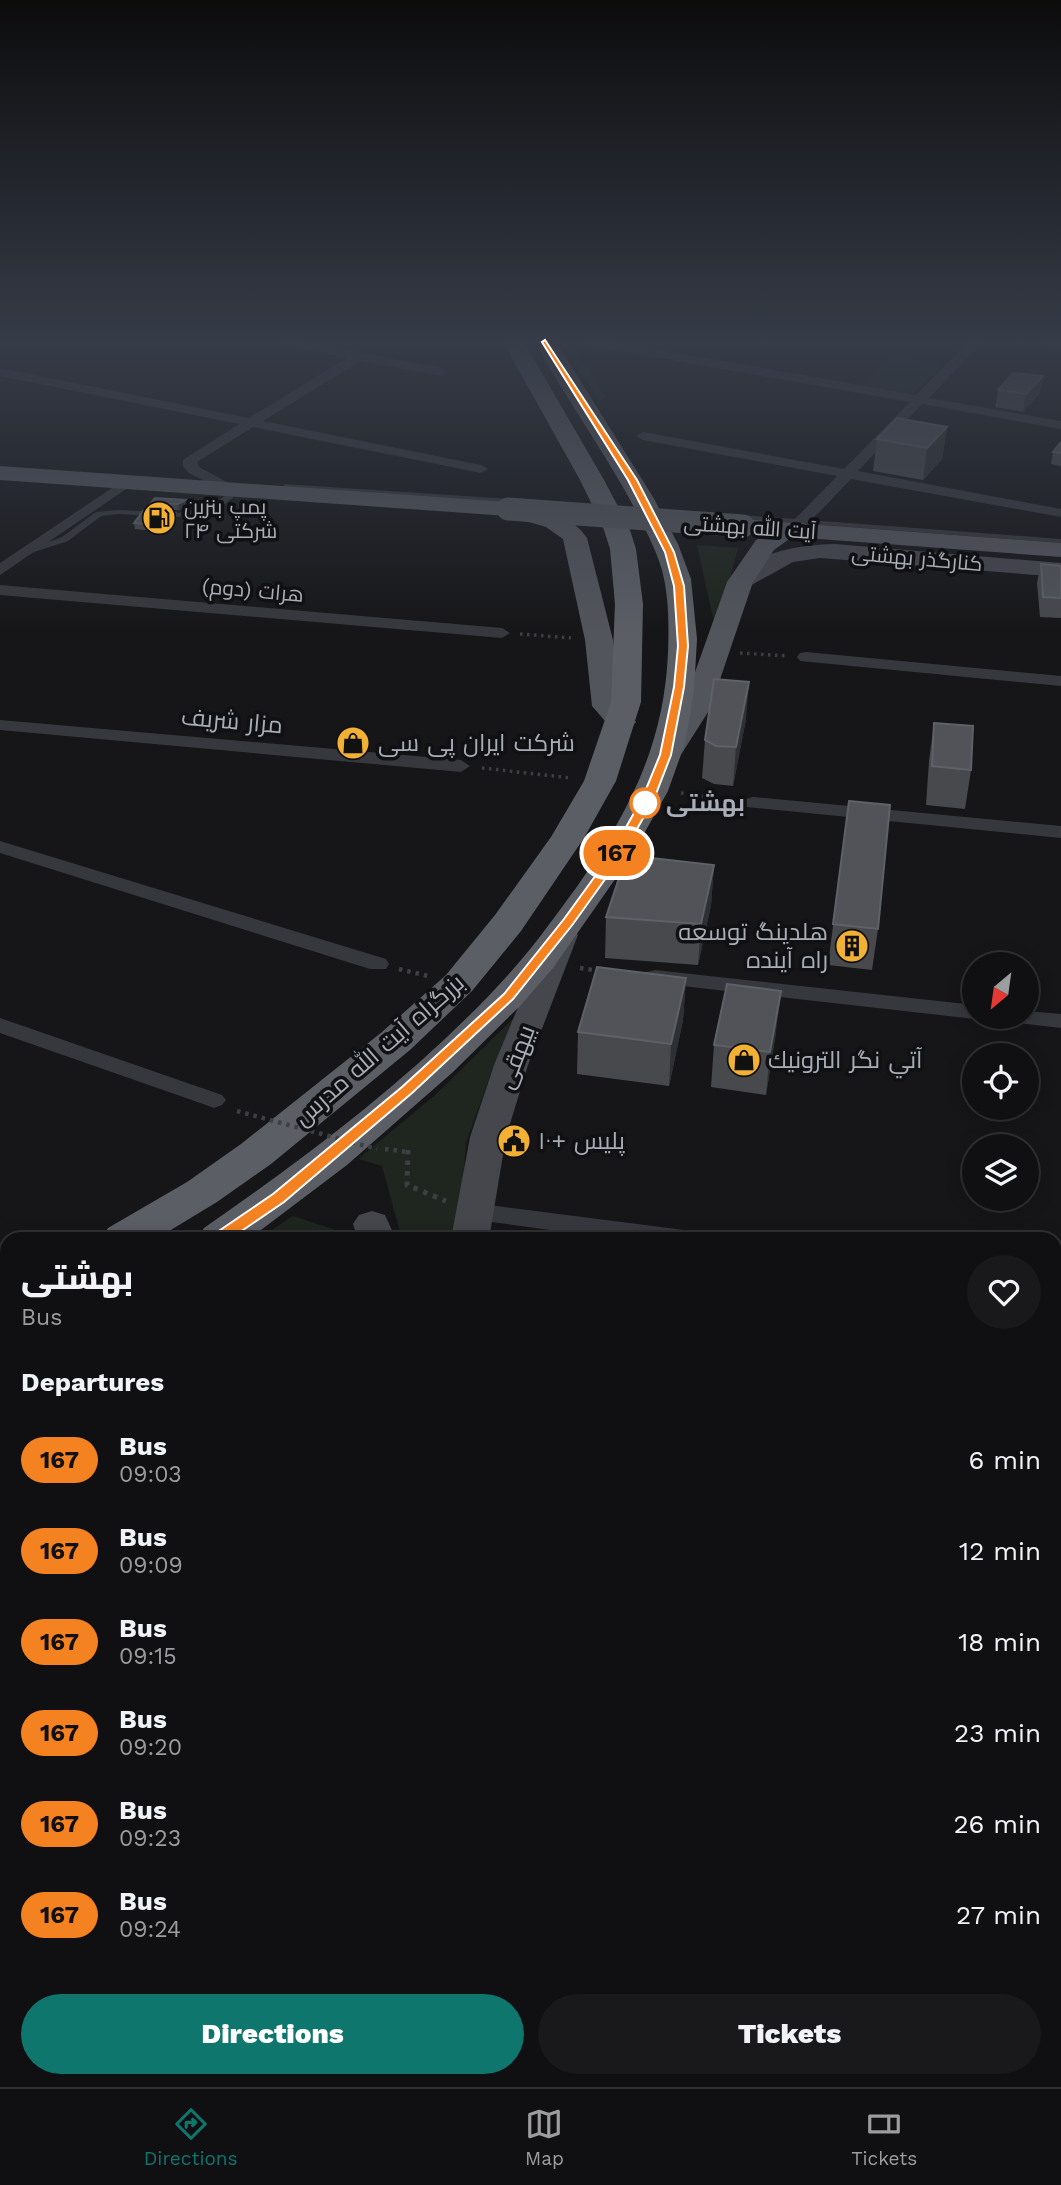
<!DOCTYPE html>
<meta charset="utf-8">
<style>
body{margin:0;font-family:"Work Sans",Cairo,sans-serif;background:#19191b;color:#f1f3f6;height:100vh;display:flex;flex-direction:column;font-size:26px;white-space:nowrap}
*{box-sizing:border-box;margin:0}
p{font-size:23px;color:#9c9d9f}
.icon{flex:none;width:38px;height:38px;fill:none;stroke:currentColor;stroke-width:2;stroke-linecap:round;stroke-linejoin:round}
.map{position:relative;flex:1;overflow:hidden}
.sheet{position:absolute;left:0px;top:1232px;width:1062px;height:856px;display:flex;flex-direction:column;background:#101012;border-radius:21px 21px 0 0;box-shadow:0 4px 18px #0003,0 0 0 2px #303032}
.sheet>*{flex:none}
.badge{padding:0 14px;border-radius:23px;font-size:24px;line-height:46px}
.needle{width:46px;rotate:209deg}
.tools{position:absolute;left:962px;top:952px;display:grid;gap:14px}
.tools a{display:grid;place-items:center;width:77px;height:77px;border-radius:50%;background:#101012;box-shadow:0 4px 18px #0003,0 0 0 2px #303032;font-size:35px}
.map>.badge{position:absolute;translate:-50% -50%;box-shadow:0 0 0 4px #fff}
h2{padding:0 21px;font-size:26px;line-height:63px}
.round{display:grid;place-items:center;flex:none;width:74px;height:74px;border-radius:37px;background:#19191b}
.headline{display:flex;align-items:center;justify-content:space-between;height:119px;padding:0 21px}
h1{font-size:33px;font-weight:800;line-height:52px}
.button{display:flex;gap:14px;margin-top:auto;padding:14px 21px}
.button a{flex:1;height:80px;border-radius:42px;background:#0f766e;color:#fff;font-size:28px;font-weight:800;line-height:80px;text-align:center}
.button a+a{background:#19191b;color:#f1f3f6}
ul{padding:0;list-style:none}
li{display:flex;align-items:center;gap:21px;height:91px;padding:0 21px}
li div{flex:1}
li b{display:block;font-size:26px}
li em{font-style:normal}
li .badge{min-width:77px;font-weight:700;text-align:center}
.tab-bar{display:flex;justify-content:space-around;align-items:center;height:98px;border-top:2px solid #303032;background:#101012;font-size:19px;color:#9c9d9f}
.tab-bar a{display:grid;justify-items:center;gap:4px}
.tab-bar .current{color:#0f766e}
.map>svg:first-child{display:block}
.green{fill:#1e261f}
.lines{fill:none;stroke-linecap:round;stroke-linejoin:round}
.path-far2{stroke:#3d3f44;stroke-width:3.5;stroke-dasharray:2.5 4.5;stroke-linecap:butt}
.path-far1{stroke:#3d3f44;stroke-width:4.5;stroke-dasharray:3.5 5;stroke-linecap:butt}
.path{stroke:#3d3f44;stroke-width:5;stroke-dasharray:4.5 6;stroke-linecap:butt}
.service{fill:#37383d;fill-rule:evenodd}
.minor{fill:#37383d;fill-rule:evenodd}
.secondary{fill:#45474d;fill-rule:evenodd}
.primary{fill:#53555c;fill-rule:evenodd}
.trunk{fill:#5b5e65;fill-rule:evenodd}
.path-bridge{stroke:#3d3f44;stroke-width:4.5;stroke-dasharray:3.5 5;stroke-linecap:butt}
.primary-bridge{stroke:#53555c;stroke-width:23}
.wall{fill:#47494d}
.shaded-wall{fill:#2f3033}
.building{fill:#525359;stroke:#5f6168;stroke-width:2}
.line{fill:#f58220;stroke:#fff;stroke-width:2}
.stop-dot{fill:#fff;stroke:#f58220;stroke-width:3.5}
.labels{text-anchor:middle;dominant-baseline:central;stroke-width:7;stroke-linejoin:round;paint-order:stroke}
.far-poi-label{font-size:21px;fill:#a8adb8;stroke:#111113;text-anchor:start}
.far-street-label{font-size:21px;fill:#a8adb8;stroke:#111113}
.street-label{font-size:24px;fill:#a8adb8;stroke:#111113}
.poi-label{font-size:24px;fill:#a8adb8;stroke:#111113;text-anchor:start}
.stop-label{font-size:24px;font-weight:bold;fill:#a8adb8;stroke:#111113;text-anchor:start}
</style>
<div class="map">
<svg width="1061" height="2087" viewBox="0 0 1061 2087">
<rect width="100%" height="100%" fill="#161618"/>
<!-- green -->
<g class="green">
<polygon points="560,342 570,342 606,397 600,401"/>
<polygon points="893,356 943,364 912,395 862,386"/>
<polygon points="697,545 738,548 718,624 714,622"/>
<polygon points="523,1009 492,1070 466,1143 458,1239 402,1239 382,1166 358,1159 434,1096"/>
<polygon points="293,1216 342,1232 348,1239 258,1239"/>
</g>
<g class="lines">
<!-- path-far2 -->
<g class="path-far2">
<polyline points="520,634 571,638"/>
<polyline points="740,653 788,656"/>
<polyline points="482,768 571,778"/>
<polyline points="681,793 731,800"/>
</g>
<!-- path-far1 -->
<g class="path-far1">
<polyline points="580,968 599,971"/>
<polyline points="399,969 428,976"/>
<polyline points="385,1149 408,1152"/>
</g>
<!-- path -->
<polyline class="path" points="408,1150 407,1185 446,1201"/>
<!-- service -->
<g class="service">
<polygon points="284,484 510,499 514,501 510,503 287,488 284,488"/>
<polygon points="235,488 242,490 224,505 179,517 118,514 101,516 68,541 28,554 24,551 62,537 96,512 118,510 179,513 218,501"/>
<polygon points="742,515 1061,539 1061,543 745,519 741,517"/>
</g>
<!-- minor -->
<g class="minor">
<polygon points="275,342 303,342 442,368 448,372 442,376 360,361 263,421 481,465 488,469 481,473 253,427 197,462 199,467 234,486 236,489 229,493 189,473 183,466 183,460 239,424 0,376 0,368 249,418 347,358"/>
<path d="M585,342h29l302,53 53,-53h13l-53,56 132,23v8l-139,-25 -64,67 203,38v8l-210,-38c-15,14 -48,58 -69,53l-3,-3 17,-11 41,-42 -194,-36 -7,-4 7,-4 201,37 66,-67 -319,-56z"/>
<polygon points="1039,342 1061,342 1061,349 1041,345"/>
<polygon points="127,478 132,479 134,482 132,485 0,575 0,563"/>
<polygon points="0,585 502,628 510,633 502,638 0,595"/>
<polygon points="806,652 1061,676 1061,686 800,661 797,657 800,653"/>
<polygon points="0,720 461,760 470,766 461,772 0,730"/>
<polygon points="753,797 1061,826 1061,838 746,807 743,803 746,799"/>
<polygon points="0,841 386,959 389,964 386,969 370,969 0,853"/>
<polygon points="655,970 975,1005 975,1017 983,1017 975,1019 647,982 644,977 647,972"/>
<polygon points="1027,1011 1061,1014 1061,1028 1010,1022 1007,1017 1027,1017"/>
<polygon points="0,1018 222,1095 226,1100 222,1105 214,1108 206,1105 0,1033"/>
<polygon points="473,1203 684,1230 693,1233 697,1239 614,1239 464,1218 460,1212 464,1206"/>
<polygon points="1055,1277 1061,1278 1061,1298 1055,1297"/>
<polygon points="0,1505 7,1507 7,1533 0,1531"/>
<polygon points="1055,1662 1061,1663 1061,1691 1055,1690"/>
<polygon points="0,1896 7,1899 7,1936 0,1933"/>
<polygon points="280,2081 327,2081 330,2087 282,2087"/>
</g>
<!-- secondary -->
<g class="secondary">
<path d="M835,544l226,19v14l-241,-19 -27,4 -45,25h-16l-4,-5c20,-29 75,-38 107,-38z"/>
<polygon points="563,926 574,928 578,935 528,1065 506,1137 489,1239 451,1239 470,1137 494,1065 548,935 552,928"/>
<polygon points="372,1211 385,1215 396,1239 358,1239 353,1224 359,1215"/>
<rect x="321" y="2081" width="56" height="6"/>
<rect x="424" y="2081" width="56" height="6"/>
</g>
<!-- primary -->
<g class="primary">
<path d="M0,466l508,36c29,7 61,9 79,36l26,102 7,64 16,18 -5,6 -10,3 -10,-3 -19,-22 -7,-66 -22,-101 -17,-12 -38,-11 -508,-36z"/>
<polygon points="743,519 1061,543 1061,557 792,537 774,550 753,582 710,709 677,761 666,764 655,761 651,755 682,709 727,582 756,540 763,535 734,531 731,526 734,521"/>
</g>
<!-- trunk -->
<g class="trunk">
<polygon points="503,342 524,342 604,480 629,527 636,549 643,604 641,702 616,781 584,838 521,931 472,991 410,1050 271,1164 217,1202 156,1239 101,1239 108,1228 187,1182 241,1144 382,1032 446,975 495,915 551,837 584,781 611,702 615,604 610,549 603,527 580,480"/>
<path d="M535,342h21l97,155 25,47 13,35 6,60 -3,52 -9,52 -17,48 -36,64 -79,113 -33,38 -67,66 -106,93 -98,74h-52l7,-11c108,-75 223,-161 311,-261 22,-25 41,-52 61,-79 52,-74 88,-142 92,-235 1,-27 1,-56 -6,-83 -6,-21 -17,-41 -27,-61 -30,-57 -69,-110 -100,-167z"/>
<polygon points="7,1287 7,1322 0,1325 0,1290"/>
<polygon points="7,1351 7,1389 0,1391 0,1353"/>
</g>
<!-- path-bridge -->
<polyline class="path-bridge" points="237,1111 377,1149"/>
<!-- primary-bridge -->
<polyline class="primary-bridge" points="508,509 743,526"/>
</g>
<!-- wall -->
<g class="wall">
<polygon points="998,390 1040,393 1023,412 995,407"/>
<polygon points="947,427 942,459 923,480 873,471 877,439"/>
<polygon points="1061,442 1061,466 1051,464 1053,452"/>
<polygon points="155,498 186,507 179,510 152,509 151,503"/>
<polygon points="176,519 166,532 135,529 134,523"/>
<polygon points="1041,564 1061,566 1061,618 1040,617 1037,583"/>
<polygon points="746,719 733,786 714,784 702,778 705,740"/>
<polygon points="934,723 971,770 965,809 926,805 929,761"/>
<polygon points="849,801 878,929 872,970 828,965"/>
<polygon points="714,865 711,905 698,965 605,958 606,917"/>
<polygon points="686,978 683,1020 669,1086 577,1074 578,1032"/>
<polygon points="776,1032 766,1095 711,1087 714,1045"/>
<polygon points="1055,1496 1061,1497 1061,1638 1055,1638"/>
<polygon points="591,2081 637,2081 636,2087 628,2087"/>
<polygon points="707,2081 880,2081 880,2087 706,2087"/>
<polygon points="944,2081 1055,2081 1061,2087 944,2087"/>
</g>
<!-- shaded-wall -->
<g class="shaded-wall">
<polygon points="1043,376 1040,393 1023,412 1026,394"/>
<polygon points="947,427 942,459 923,480 927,448"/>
<polygon points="186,500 186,507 179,510 178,504"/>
<polygon points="175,513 176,519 166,532 165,525"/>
<polygon points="749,682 746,719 733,786 736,747"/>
<polygon points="714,865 711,905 698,965 701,924"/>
<polygon points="686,978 683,1020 669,1086 671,1044"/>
<polygon points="781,991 776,1032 766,1095 770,1052"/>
</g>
<!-- building -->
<g class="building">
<polygon points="1013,373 1043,376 1026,394 998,390"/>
<polygon points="897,418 947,427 927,448 877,439"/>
<polygon points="1061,442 1061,453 1053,452"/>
<polygon points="155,498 186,500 178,504 151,503"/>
<polygon points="143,511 175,513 165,525 134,523"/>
<polygon points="1041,564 1061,566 1061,598 1043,597"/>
<polygon points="714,679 749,682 736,747 716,746 705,740"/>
<polygon points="934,723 973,726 971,770 932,766"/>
<polygon points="849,801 890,805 878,929 833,924"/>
<polygon points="634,856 714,865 701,924 606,917 618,881"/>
<polygon points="597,967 686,978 671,1044 578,1032"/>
<polygon points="727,984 781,991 770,1052 714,1045"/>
<polygon points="1055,1496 1061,1497 1061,1613 1055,1612"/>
<polygon points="1055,1957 1061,1958 1061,2087 957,2087 957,2081 1055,2081"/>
<polygon points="768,2081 880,2081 880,2087 801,2087"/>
</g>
<!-- sky -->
<linearGradient id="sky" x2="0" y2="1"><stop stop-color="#0c0c0d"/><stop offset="0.54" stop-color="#363c48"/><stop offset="1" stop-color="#363c48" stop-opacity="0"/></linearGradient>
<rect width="1061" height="634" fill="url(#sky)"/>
<!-- line -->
<polygon class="line" points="545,340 637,480 674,552 684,586 688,646 684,687 671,755 654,799 621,857 573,924 513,999 412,1093 284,1202 224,1243 213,1243 211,1239 213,1235 273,1194 402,1087 504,994 564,919 609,857 642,799 660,755 674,687 678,646 674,586 665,552 628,480 542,342"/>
<!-- icons -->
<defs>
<symbol id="fuel-disc" viewBox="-11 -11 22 22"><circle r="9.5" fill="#f2b134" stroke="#111113"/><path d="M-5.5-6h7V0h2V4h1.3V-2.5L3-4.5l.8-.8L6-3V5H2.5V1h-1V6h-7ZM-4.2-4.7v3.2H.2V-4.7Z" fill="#111"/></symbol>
<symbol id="shop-disc" viewBox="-11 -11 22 22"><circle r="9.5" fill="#f2b134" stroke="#111113"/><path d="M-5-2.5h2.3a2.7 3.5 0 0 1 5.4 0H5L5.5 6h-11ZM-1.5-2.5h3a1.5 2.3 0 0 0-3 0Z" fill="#111"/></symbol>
<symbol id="building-disc" viewBox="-11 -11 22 22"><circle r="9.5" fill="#f2b134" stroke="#111113"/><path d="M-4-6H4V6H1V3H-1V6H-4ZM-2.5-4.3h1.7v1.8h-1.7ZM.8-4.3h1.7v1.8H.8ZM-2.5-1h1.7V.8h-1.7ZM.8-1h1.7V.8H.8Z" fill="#111"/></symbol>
<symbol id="civic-disc" viewBox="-11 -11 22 22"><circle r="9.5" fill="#f2b134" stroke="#111113"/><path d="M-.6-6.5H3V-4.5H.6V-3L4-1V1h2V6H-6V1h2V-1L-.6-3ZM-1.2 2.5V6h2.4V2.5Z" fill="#111"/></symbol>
</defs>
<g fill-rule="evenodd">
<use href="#fuel-disc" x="140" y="499" width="38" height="38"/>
<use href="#shop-disc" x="334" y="724" width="38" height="38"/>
<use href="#building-disc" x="833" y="927" width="38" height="38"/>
<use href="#shop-disc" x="725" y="1041" width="38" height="38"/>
<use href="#civic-disc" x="495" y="1122" width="38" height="38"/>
</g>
<!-- markers -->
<circle class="stop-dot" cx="645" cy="803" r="14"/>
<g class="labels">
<!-- far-poi labels -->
<g class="far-poi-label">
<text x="184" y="506">پمپ بنزین<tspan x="184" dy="24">شرکتی ۲۴</tspan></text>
</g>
<!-- far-street labels -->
<g class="far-street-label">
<text transform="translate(750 527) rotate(4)">آیت الله بهشتی</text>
<text transform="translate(917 558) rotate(5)">کنارگذر بهشتی</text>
<text transform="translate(253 590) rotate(5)">هرات (دوم)</text>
</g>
<!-- street labels -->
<g class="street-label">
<text transform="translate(232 721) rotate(5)">مزار شریف</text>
<text transform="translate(379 1050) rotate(-41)">بزرگراه آیت الله مدرس</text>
<text transform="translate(516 1057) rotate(-69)">بیهقی</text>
</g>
<!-- poi labels -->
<g class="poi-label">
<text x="378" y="743">شرکت ایران پی سی</text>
<text x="828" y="932" text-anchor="end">هلدینگ توسعه<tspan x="828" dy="28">راه آینده</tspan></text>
<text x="768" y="1060">آتي نگر الترونيك</text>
<text x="538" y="1141">پلیس +۱٠</text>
</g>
<!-- stop labels -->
<g class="stop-label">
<text x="666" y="803">بهشتی</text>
</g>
</g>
</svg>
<div class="tools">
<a><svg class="needle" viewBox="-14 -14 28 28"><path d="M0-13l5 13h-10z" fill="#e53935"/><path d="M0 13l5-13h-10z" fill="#9c9d9f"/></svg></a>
<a><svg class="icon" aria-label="locate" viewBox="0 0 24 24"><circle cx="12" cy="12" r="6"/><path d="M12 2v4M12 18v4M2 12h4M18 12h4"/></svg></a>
<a><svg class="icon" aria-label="layers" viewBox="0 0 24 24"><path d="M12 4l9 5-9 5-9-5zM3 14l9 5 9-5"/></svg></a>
</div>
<b class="badge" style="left:617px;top:853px;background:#f58220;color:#111">167</b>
<section class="sheet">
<div class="headline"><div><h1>بهشتی</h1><p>Bus</p></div><a class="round"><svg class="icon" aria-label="heart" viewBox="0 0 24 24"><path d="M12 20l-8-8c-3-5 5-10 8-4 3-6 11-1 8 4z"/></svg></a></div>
<h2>Departures</h2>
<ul>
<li><span class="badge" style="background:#f58220;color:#111">167</span><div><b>Bus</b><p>09:03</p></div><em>6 min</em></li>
<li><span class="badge" style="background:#f58220;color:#111">167</span><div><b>Bus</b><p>09:09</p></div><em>12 min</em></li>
<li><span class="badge" style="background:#f58220;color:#111">167</span><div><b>Bus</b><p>09:15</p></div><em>18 min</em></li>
<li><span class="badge" style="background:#f58220;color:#111">167</span><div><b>Bus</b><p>09:20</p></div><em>23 min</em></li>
<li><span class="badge" style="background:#f58220;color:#111">167</span><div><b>Bus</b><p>09:23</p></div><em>26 min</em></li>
<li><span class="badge" style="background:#f58220;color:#111">167</span><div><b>Bus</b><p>09:24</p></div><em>27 min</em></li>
</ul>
<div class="button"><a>Directions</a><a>Tickets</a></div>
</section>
</div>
<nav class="tab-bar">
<a class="current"><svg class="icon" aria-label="directions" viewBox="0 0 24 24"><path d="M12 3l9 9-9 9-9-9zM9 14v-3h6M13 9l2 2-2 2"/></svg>Directions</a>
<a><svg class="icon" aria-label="map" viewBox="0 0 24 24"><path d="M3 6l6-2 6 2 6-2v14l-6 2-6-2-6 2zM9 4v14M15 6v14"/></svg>Map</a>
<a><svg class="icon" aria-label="tickets" viewBox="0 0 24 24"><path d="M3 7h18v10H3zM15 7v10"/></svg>Tickets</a>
</nav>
